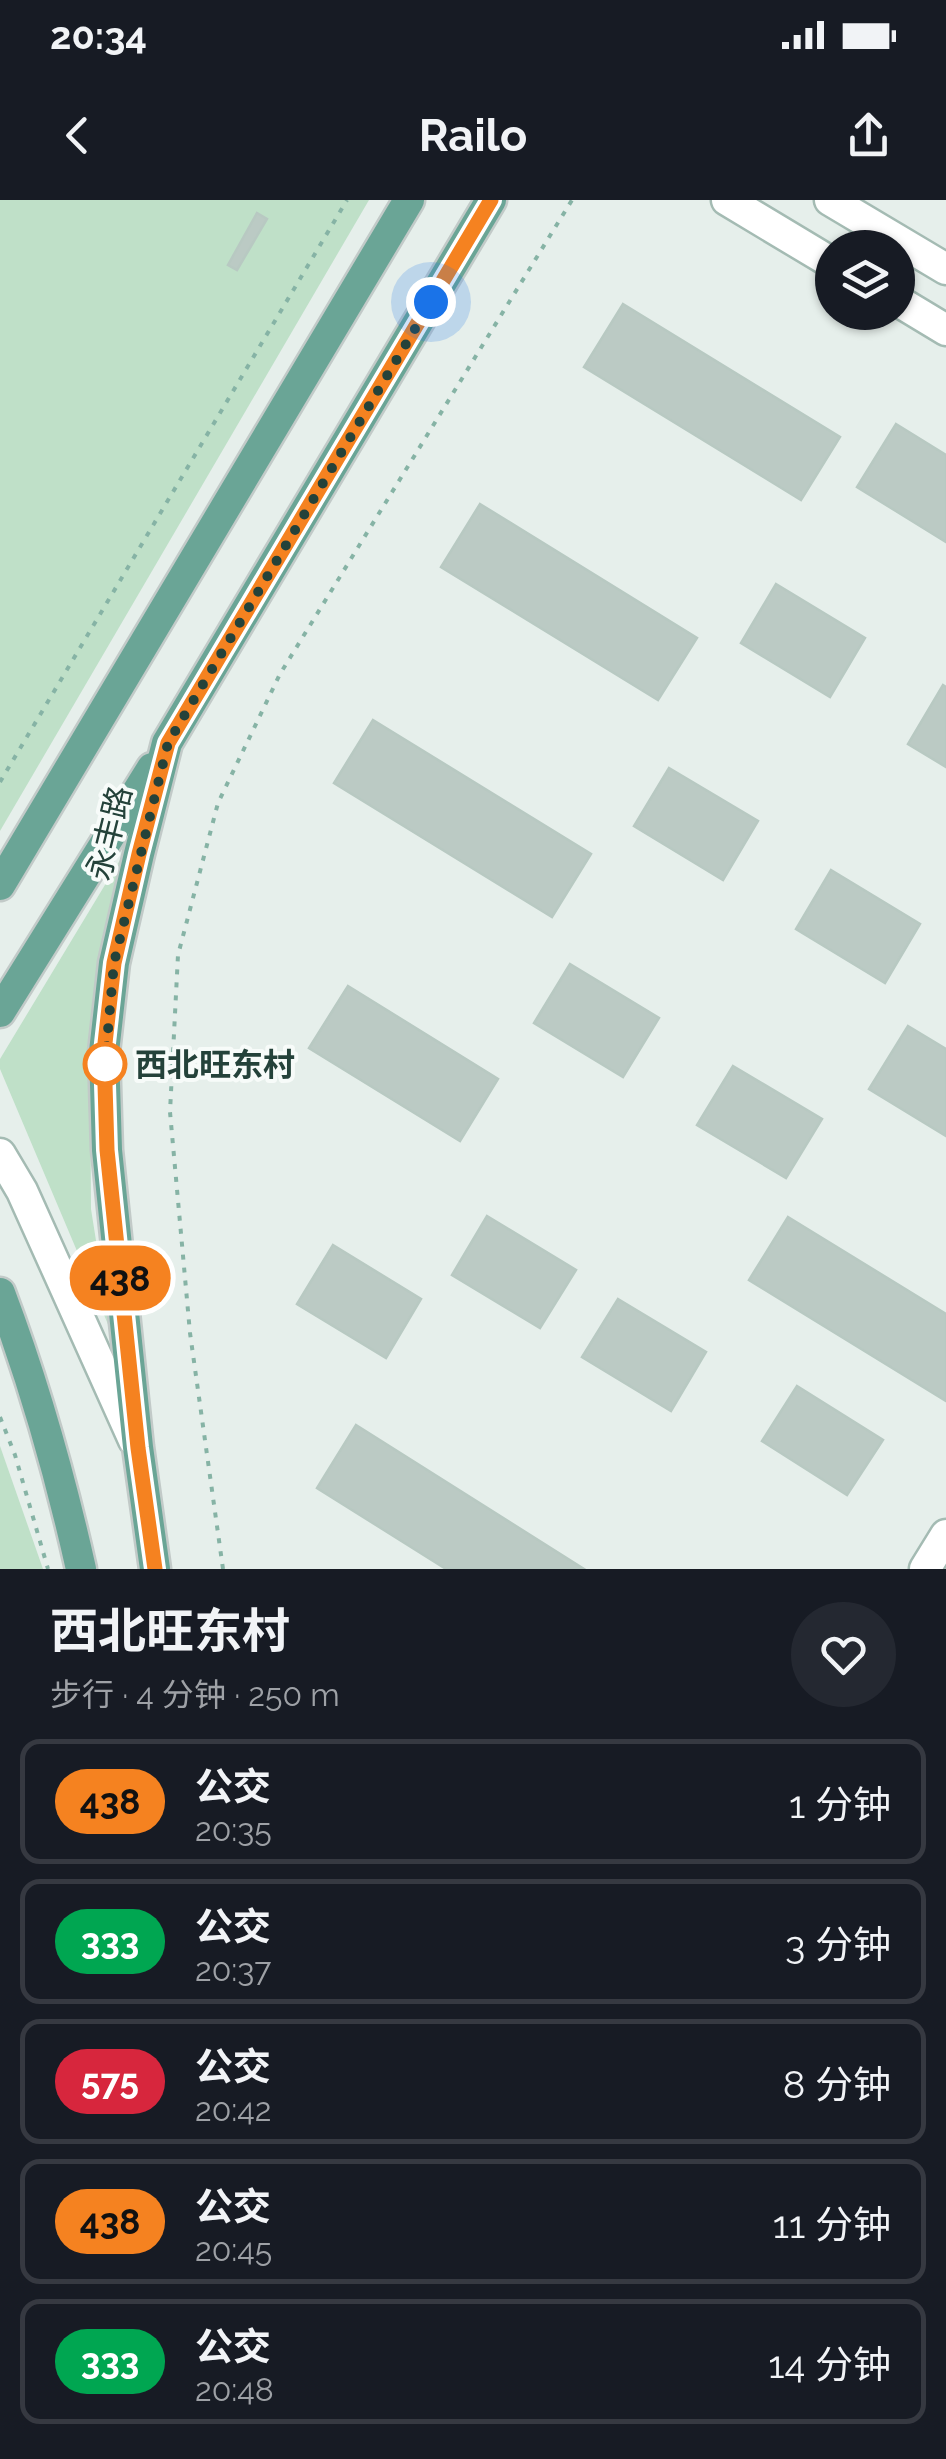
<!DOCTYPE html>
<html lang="zh">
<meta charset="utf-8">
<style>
body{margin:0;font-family:Raleway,"Noto Sans SC",sans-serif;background:#242831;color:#f1f3f6;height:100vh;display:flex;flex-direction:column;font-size:38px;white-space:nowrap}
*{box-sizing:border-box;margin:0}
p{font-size:32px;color:#9ea1a6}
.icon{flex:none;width:55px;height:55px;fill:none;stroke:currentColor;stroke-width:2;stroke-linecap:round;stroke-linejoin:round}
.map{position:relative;height:1369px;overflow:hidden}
.sheet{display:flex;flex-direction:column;background:#171b24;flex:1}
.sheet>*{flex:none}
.badge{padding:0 20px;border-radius:32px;font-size:35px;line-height:65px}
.controls{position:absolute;left:815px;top:30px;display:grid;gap:20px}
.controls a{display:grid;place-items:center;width:100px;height:100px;border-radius:50%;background:#171b24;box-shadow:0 2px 8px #0004;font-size:50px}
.you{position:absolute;width:50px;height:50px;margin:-25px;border:8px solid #fff;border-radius:50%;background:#1a73e8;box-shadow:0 0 0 15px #1a73e833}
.map>.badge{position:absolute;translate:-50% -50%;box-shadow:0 0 0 5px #fff}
.round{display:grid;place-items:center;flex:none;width:105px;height:105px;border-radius:52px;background:#242831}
.summary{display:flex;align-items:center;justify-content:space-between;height:170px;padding:0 50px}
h1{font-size:48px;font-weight:700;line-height:75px}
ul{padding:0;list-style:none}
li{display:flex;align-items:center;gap:30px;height:125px;margin:0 20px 15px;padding:0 30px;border:5px solid #363941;border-radius:20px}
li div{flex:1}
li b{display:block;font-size:38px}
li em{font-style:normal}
li .badge{min-width:110px;font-weight:700;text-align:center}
.status{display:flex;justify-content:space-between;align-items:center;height:70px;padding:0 50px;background:#171b24;direction:ltr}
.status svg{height:28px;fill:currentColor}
header{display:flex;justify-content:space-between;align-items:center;height:130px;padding:0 50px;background:#171b24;font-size:45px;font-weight:700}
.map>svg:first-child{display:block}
.green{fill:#bfe0c8}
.building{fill:#bbcac4;stroke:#b8c9c2;stroke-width:2.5}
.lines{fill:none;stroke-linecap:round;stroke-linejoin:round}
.secondary-casing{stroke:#a4bbb3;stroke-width:35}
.primary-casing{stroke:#c2cac8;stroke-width:35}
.path{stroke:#86b3a5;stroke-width:4;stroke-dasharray:5 8;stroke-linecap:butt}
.secondary{stroke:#fff;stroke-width:30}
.primary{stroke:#6aa596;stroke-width:30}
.line-casing{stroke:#fff;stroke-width:22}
.line{stroke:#f58220;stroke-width:15}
.walk{stroke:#24423a;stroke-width:10;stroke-dasharray:0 18}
.stop-dot{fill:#fff;stroke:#f58220;stroke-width:5}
.labels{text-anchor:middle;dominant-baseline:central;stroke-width:8;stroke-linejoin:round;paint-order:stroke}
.street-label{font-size:32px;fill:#24423a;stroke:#f7fbf9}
.stop-label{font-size:32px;font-weight:bold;fill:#24423a;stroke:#f7fbf9;text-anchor:start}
</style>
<div class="status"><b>20:34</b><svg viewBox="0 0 49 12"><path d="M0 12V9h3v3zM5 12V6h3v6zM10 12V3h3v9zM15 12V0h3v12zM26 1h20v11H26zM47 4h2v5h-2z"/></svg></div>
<header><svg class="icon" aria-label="back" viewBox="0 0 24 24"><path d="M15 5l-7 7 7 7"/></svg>Railo<svg class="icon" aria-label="share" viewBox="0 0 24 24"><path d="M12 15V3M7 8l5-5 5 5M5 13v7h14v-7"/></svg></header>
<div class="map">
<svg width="946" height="1369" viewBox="0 0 946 1369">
<rect width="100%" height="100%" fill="#e6efeb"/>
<!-- green -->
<g class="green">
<polygon points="0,0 369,0 0,631"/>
<polygon points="123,655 101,757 90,844 91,1009 110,1129 0,869 0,859"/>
<polygon points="0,1246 43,1369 0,1369"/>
</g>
<!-- building -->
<g class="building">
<polygon points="257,13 267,19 237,70 228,65"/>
<polygon points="623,104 840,237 801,300 584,167"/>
<polygon points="896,224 946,255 946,342 857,287"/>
<polygon points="480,304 697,438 658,500 441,367"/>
<polygon points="776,384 865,438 830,497 741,443"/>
<polygon points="943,485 946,487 946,567 908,544"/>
<polygon points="373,520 591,654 552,717 334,583"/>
<polygon points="669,568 758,621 723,680 634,626"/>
<polygon points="831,670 920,724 885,783 796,729"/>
<polygon points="570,764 659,818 623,877 534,823"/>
<polygon points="348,786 498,879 460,941 309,848"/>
<polygon points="908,826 946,849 946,936 869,889"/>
<polygon points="733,866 822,919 786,978 697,925"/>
<polygon points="487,1016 576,1070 540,1128 452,1075"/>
<polygon points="788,1017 946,1114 946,1201 749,1080"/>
<polygon points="333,1045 421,1099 386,1158 297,1104"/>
<polygon points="618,1099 706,1152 671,1211 582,1157"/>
<polygon points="797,1186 883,1240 847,1295 762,1241"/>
<polygon points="356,1225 584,1369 446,1369 317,1288"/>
</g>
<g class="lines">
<defs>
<g id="secondary">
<polyline points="727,0 832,63"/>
<polyline points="830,0 946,69"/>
<polyline points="898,101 946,130"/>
<polyline points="0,954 22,991 134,1240"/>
<polyline points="925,1369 946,1335"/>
</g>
<g id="primary">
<polyline points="0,685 409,0"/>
<polyline points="0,812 152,568"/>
<path d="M0,1093c34,90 60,182 81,276"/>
<polyline points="155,1369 138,1247 107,950 104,852 114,763 139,654 167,543 491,0"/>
</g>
</defs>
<!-- secondary casing -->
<use href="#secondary" class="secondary-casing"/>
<!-- primary casing -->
<use href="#primary" class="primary-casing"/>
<!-- path -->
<g class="path">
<polyline points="0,582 347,0"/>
<polyline points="0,1217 15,1255 48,1369"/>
<polyline points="223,1369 190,1133 170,912 178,755 218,603 280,474 572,0"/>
</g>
<!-- secondary -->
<use href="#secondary" class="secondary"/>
<!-- primary -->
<use href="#primary" class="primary"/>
</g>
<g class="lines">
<defs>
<polyline id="line" points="155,1369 138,1248 107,950 104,852 114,763 139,654 168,543 491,0"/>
</defs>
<!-- line casing -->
<use href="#line" class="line-casing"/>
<!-- line -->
<use href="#line" class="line"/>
<!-- walk -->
<polyline class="walk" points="105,864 114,763 168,543 431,102"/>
</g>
<!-- markers -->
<circle class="stop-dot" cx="105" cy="864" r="20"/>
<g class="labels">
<!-- street labels -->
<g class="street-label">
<text transform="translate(109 633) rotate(-76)">永丰路</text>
</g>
<!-- stop labels -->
<g class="stop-label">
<text x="135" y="864">西北旺东村</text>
</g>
</g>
</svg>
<div class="controls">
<a><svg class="icon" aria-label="layers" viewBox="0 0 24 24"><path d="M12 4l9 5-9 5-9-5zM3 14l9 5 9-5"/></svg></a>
</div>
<div class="you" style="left:431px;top:102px"></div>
<b class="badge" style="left:120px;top:1078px;background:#f58220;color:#111">438</b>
</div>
<section class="sheet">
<div class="summary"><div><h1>西北旺东村</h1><p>步行 · 4 分钟 · 250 m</p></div><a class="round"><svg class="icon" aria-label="heart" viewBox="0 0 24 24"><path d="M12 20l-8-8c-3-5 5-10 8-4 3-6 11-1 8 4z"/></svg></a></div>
<ul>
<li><span class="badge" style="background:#f58220;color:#111">438</span><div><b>公交</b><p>20:35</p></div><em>1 分钟</em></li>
<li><span class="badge" style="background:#00a651;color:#fff">333</span><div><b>公交</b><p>20:37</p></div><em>3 分钟</em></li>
<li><span class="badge" style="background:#d7263d;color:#fff">575</span><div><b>公交</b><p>20:42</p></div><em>8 分钟</em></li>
<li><span class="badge" style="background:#f58220;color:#111">438</span><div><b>公交</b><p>20:45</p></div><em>11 分钟</em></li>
<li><span class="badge" style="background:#00a651;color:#fff">333</span><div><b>公交</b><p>20:48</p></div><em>14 分钟</em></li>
</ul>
</section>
